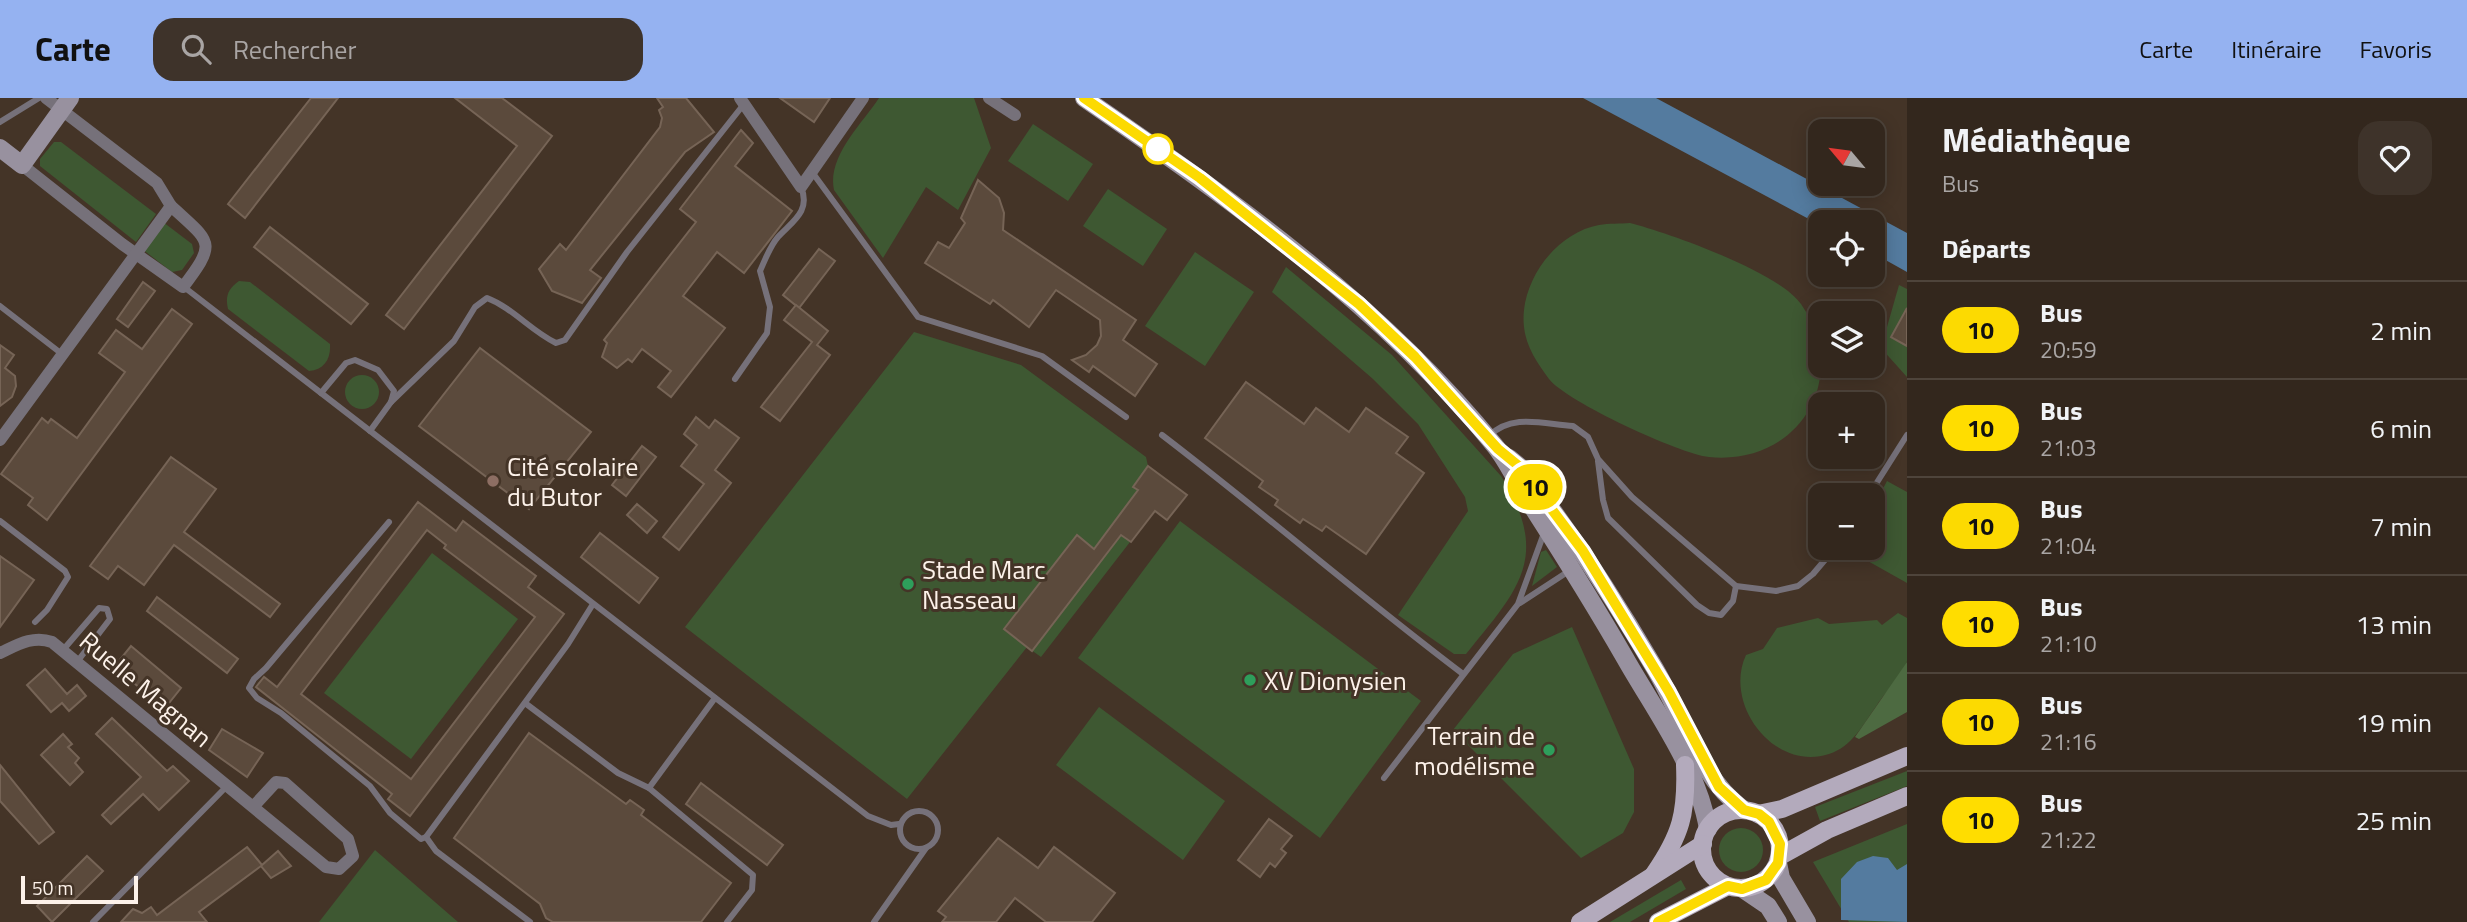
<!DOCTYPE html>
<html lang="fr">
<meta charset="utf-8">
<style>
body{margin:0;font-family:"Titillium Web",sans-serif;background:#3e332a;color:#f1f3f6;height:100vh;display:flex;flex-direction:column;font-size:26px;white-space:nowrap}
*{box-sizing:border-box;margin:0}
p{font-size:23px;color:#a9a5a4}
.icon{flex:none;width:38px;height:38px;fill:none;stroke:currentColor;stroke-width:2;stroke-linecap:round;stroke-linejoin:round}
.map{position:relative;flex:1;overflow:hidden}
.side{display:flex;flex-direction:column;background:#33271d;width:560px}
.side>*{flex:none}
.badge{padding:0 14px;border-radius:23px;font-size:24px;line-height:46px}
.needle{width:46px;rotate:299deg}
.fabs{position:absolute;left:1808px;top:21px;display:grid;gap:14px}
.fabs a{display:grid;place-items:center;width:77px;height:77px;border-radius:14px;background:#33271d;box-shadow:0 4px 18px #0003,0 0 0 2px #4e443b;font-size:35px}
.scale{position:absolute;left:21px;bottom:18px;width:117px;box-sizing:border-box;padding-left:7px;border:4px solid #fdf2ea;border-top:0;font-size:19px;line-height:24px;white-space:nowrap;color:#fdf2ea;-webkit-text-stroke:5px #443427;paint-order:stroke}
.map>.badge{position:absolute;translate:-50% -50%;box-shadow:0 0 0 4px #fff}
h2{padding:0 35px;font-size:26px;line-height:63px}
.round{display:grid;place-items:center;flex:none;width:74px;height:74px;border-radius:21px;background:#3e332a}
.summary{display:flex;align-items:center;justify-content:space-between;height:119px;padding:0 35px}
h1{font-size:33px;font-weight:700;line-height:52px}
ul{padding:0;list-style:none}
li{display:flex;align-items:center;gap:21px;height:98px;padding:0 35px;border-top:2px solid #4e443b}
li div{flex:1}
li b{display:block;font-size:26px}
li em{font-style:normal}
li .badge{min-width:77px;font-weight:700;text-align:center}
header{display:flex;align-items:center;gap:42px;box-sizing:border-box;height:98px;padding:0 35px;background:#95b2f1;color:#111}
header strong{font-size:33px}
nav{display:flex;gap:38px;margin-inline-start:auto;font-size:24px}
.search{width:490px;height:63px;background:#3e332a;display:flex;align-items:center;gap:18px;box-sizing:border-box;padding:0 24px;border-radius:21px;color:#a9a5a4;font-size:26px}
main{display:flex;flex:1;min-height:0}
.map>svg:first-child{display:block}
.green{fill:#3e5832}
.forest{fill:#4d6a41}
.water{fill:#547b9f}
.building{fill:#5b4a3c;stroke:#766456;stroke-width:2;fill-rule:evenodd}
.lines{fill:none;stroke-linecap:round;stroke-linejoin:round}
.lane{stroke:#76717a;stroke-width:6}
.street{stroke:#76717a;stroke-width:12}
.secondary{stroke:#98919f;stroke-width:18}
.primary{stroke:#b3aabc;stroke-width:18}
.line-casing{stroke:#fff;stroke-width:16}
.line{stroke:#fcda01;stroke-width:10}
.stop-dot{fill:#fff;stroke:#fcda01;stroke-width:3.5}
.education-dot{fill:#8d6e63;stroke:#443427;stroke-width:2.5}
.leisure-dot{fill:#2e9e5b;stroke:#443427;stroke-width:2.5}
.labels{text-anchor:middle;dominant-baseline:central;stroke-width:6;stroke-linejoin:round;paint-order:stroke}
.poi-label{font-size:26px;fill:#fdf2ea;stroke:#443427;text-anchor:start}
.street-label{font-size:26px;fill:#fdf2ea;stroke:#443427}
</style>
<header>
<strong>Carte</strong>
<div class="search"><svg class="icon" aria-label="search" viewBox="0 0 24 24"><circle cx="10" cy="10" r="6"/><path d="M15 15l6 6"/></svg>Rechercher</div>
<nav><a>Carte</a><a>Itinéraire</a><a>Favoris</a></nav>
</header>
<main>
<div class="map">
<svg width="1907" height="824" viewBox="0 0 1907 824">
<rect width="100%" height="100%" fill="#443427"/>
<!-- green -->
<g class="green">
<path d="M879,0h95l17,50 -33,62 -32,-23 -43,71 -49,-68c-7,-33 27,-65 45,-92z"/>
<polygon points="1033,26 1093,66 1068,103 1008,63"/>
<polygon points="54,44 61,44 156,116 136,144 40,68 40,61"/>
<polygon points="1108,91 1167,131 1143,168 1083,128"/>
<polygon points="163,124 192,146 194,155 182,172 172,174 142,151"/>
<path d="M1630,125c39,10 149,49 171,81 51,74 -2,162 -92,153 -29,-3 -142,-55 -160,-78 -11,-15 -23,-32 -25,-52 -5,-44 31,-94 75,-102 10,-2 21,-1 31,-2z"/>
<polygon points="1195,154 1254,194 1205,268 1145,228"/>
<path d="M1286,169l106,88 109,121c51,81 17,114 -35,178h-12l-56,-39 70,-104 -3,-14 -47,-73 -45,-45 -101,-87z"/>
<path d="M239,183l11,1 80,62c1,15 -6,26 -21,27l-81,-62c-3,-13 0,-20 11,-28z"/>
<polygon points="1899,187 1907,191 1907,279 1881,250"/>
<polygon points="914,234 1021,267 1146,359 1148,368 1187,397 1167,422 1154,413 1041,559 1027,549 907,701 685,529"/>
<circle cx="362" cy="294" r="17"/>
<polygon points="1887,383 1907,394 1907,485 1850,453 1851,450 1872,450 1873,410"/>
<polygon points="1180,423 1421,603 1320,740 1078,560"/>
<polygon points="1546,452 1557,469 1532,488 1541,454"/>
<polygon points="432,455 518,521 411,661 324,595"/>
<path d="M1898,515l9,5c0,13 0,30 0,43 -3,14 -22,31 -30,44 -13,18 -25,42 -48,49 -55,18 -106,-50 -83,-99l17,-6 14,-21 41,-10 11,6 48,-4 5,5z"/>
<polygon points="1572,529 1634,671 1634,714 1623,735 1581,760 1453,632 1513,556"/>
<polygon points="1099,609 1225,703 1183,762 1056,667"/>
<polygon points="1907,673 1907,688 1820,723 1815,709"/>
<polygon points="1907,726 1907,824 1849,824 1813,764"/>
<circle cx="1741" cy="752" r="22"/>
<polygon points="375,752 458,824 319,824"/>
<polygon points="1681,782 1686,791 1630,824 1610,824"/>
</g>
<!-- forest -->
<polygon class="forest" points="1907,564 1907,614 1859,641 1855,639"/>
<!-- water -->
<g class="water">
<polygon points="1583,0 1656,0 1907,135 1907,174 1873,155 1872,124 1820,124 1820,127"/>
<polygon points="1873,758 1888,760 1897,772 1907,766 1907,824 1841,822 1841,781 1857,764"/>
</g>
<!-- building -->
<g class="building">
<polygon points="311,0 338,0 245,120 228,106"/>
<polygon points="455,0 502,0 552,38 404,231 386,217 517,48"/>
<polygon points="657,0 686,0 714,34 685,54 590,172 601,180 582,205 552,193 539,171 560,146 566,152 660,29 662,20 659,12 663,9"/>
<polygon points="780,0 830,0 814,24"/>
<polygon points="741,32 753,45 735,68 792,113 744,175 717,154 683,198 725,230 671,299 658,289 671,273 642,251 632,264 628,261 617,270 602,259 607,245 604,242 696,124 680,111"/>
<polygon points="978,82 999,100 1004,115 1003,132 1136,222 1123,242 1157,266 1135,298 1093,268 1089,274 1072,262 1086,257 1097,247 1101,238 1100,222 1056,192 1029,229 993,202 990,206 925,165 938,144 949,150 965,125 961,120"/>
<polygon points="270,129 368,206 351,226 254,149"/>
<polygon points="819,151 835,163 799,210 783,197"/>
<polygon points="143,184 155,193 128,229 117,221"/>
<polygon points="796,207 828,233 817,247 830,257 780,323 761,309 812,244 784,222"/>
<polygon points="1907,210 1907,248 1891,239"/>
<polygon points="172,211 192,226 47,422 28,407 33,400 1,376 42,320 48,325 51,321 77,340 125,274 99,255 116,232 142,251"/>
<polygon points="0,247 14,257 5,270 15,278 16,288 12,299 0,308"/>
<polygon points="480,250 591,334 529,411 419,328"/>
<polygon points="1246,284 1304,326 1316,310 1349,334 1366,310 1408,339 1396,355 1424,375 1366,456 1326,428 1322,433 1303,421 1300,425 1275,407 1278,402 1259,389 1263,383 1205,340"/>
<polygon points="696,319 709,330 715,322 739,340 715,372 731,385 679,452 663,439 704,386 681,368 697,347 684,336"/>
<polygon points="642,348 656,359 626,398 612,387"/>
<polygon points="171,359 216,391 184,434 280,506 270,519 174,447 144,487 118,468 108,481 90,468"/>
<polygon points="1148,368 1187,397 1167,422 1155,413 1131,444 1121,437 1032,553 1004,531 1077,437 1094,451 1138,392 1133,389"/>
<path d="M418,404l38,29 7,-10 73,55 -8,11 36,27 -154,202 -22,-17 4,-5 -136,-107 8,-10 13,10zM427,432l19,15 -2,3 91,69 -124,162 -110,-85z"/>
<polygon points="637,406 657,423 647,435 627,417"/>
<polygon points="600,435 658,480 639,505 581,459"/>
<polygon points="0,458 34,482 0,529"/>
<polygon points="157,499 238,561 227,575 147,513"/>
<polygon points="131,548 181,590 165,610 114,569"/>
<polygon points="45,571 67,596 77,587 86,598 69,613 62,605 51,614 27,587"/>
<polygon points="112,620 167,673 173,668 189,683 159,712 143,696 111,726 102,717 141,679 96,636"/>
<polygon points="222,631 263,655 247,679 209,652"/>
<polygon points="529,635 626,706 630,702 644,712 641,717 731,785 701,824 553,824 546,820 540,806 454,740"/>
<polygon points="63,636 72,646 68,649 79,660 75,665 83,674 70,687 41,657"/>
<polygon points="0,667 54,734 39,746 0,703"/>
<polygon points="701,685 783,747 767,767 686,706"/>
<polygon points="1269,721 1292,738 1281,751 1286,755 1275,769 1270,765 1260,779 1238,762"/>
<polygon points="998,740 1038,770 1054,749 1115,795 1092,824 1046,824 1015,800 996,824 942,824 946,819 938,813"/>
<polygon points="247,749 262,767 278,753 291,768 271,780 261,768 199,814 207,824 121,824 133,811 142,815 151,809 157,817"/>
<polygon points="87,758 103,773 52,824 37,808"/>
</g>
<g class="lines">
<!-- lane -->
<g class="lane">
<polyline points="0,24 39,0"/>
<polyline points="812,74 918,219 1042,258 1126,319"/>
<polyline points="184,189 868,718 891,727 899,726"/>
<polyline points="0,208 62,256"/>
<path d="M735,281l32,-46 3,-26 -10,-36c5,-11 10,-25 18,-34 15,-16 33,-26 23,-50"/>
<polyline points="321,295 346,265 355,262 378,272 394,293 391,304 370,333"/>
<path d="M391,304l63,-61 21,-34 12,-9c26,10 44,33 69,45l9,-3 62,-88 117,-148"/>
<path d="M1162,337c102,78 199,162 301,239"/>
<path d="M1489,338c23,-23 54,-12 84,-10l15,11 10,22 34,38 104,89 40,5 22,-5 15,-12 22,-26"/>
<polyline points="1598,363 1603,402 1608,420 1697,507 1709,515 1721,517 1733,503 1736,488"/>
<polyline points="1869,397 1907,337"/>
<polyline points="0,423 65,473 68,479 47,512 35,524"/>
<polyline points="389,424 266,570 254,581 249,590 257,600 281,615 370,688 390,715 421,741 426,739 568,546 593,506"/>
<polyline points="1520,505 1569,473"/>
<polyline points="63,552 99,510 107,511 110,521 77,564"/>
<polyline points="715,600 649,690 753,777 752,792 727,824"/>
<polyline points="525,605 618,675 649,690"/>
<polyline points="1384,680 1518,506 1544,435"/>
<circle cx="919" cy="732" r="19"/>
<polyline points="426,739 436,753 530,824"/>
<polyline points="93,824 227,688"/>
<polyline points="874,824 926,750"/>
</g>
<!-- street -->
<g class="street">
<polyline points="740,0 801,89 863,0"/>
<polyline points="989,0 1015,17"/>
<path d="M22,67l100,79 61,43c35,-46 28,-44 -12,-81"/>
<polyline points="0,342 171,108 157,85 46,0"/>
<path d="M0,555c17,-8 33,-18 52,-11l274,225 13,2 14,-13 -5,-17 -63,-56 -9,-1 -23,25"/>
</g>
<!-- secondary -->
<g class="secondary">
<path d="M1084,0c148,102 297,207 411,348 13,16 22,37 33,54 34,53 66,104 97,158 30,53 73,110 83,171"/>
<polyline points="0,50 22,67 70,0"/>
<path d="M1509,360l11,9c50,64 93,130 134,200 28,47 45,111 90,143"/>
<polyline points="1778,765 1781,780 1807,824"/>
<polyline points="1743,791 1768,808 1778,824"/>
</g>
<!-- primary -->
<g class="primary">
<circle cx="1741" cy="751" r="39"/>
<polyline points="1758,716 1782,711 1907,658"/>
<polyline points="1780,758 1827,732 1907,698"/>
<path d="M1654,776c27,-39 33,-61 31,-109"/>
<polyline points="1580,824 1703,746"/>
<polyline points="1658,824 1728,788"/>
</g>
</g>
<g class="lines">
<defs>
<polyline id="line" points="1084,0 1200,80 1359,206 1415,259 1498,351 1520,369 1583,453 1669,594 1719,689 1744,712 1759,716 1769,724 1780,746 1778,765 1766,782 1742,791 1728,788 1658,824"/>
</defs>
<!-- line casing -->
<use href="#line" class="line-casing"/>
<!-- line -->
<use href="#line" class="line"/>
</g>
<!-- markers -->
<circle class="stop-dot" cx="1158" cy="51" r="14"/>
<circle class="education-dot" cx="493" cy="383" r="7"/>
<g class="leisure-dot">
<circle cx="908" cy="486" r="7"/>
<circle cx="1250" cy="582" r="7"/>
<circle cx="1549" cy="652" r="7"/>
</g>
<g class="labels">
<!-- poi labels -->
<g class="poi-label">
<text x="507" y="368">Cité scolaire<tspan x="507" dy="30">du Butor</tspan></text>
<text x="922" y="471">Stade Marc<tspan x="922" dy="30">Nasseau</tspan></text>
<text x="1264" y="582">XV Dionysien</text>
<text x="1535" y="637" text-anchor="end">Terrain de<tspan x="1535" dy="30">modélisme</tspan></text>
</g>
<!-- street labels -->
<g class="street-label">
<text transform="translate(146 591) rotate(40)">Ruelle Magnan</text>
</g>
</g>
</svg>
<div class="fabs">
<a><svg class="needle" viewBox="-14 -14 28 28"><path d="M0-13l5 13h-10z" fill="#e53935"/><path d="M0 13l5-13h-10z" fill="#a9a5a4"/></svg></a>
<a><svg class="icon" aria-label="locate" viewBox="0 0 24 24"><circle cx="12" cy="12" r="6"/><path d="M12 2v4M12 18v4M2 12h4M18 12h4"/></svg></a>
<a><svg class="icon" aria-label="layers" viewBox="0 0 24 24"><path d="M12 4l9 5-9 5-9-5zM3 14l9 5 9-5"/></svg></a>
<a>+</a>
<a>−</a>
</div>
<div class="scale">50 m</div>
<b class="badge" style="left:1535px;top:389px;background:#fcda01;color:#111">10</b>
</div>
<section class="side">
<div class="summary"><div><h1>Médiathèque</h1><p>Bus</p></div><a class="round"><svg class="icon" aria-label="heart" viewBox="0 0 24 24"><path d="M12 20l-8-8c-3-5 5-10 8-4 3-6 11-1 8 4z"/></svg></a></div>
<h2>Départs</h2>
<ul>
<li><span class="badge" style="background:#fcda01;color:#111">10</span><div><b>Bus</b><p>20:59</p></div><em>2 min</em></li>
<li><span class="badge" style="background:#fd0;color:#111">10</span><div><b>Bus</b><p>21:03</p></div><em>6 min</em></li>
<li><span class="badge" style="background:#fcda01;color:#111">10</span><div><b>Bus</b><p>21:04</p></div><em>7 min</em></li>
<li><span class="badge" style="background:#fd0;color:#111">10</span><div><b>Bus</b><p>21:10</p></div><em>13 min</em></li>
<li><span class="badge" style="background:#fcda01;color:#111">10</span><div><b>Bus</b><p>21:16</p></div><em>19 min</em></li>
<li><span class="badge" style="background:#fd0;color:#111">10</span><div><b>Bus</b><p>21:22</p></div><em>25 min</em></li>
</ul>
</section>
</main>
